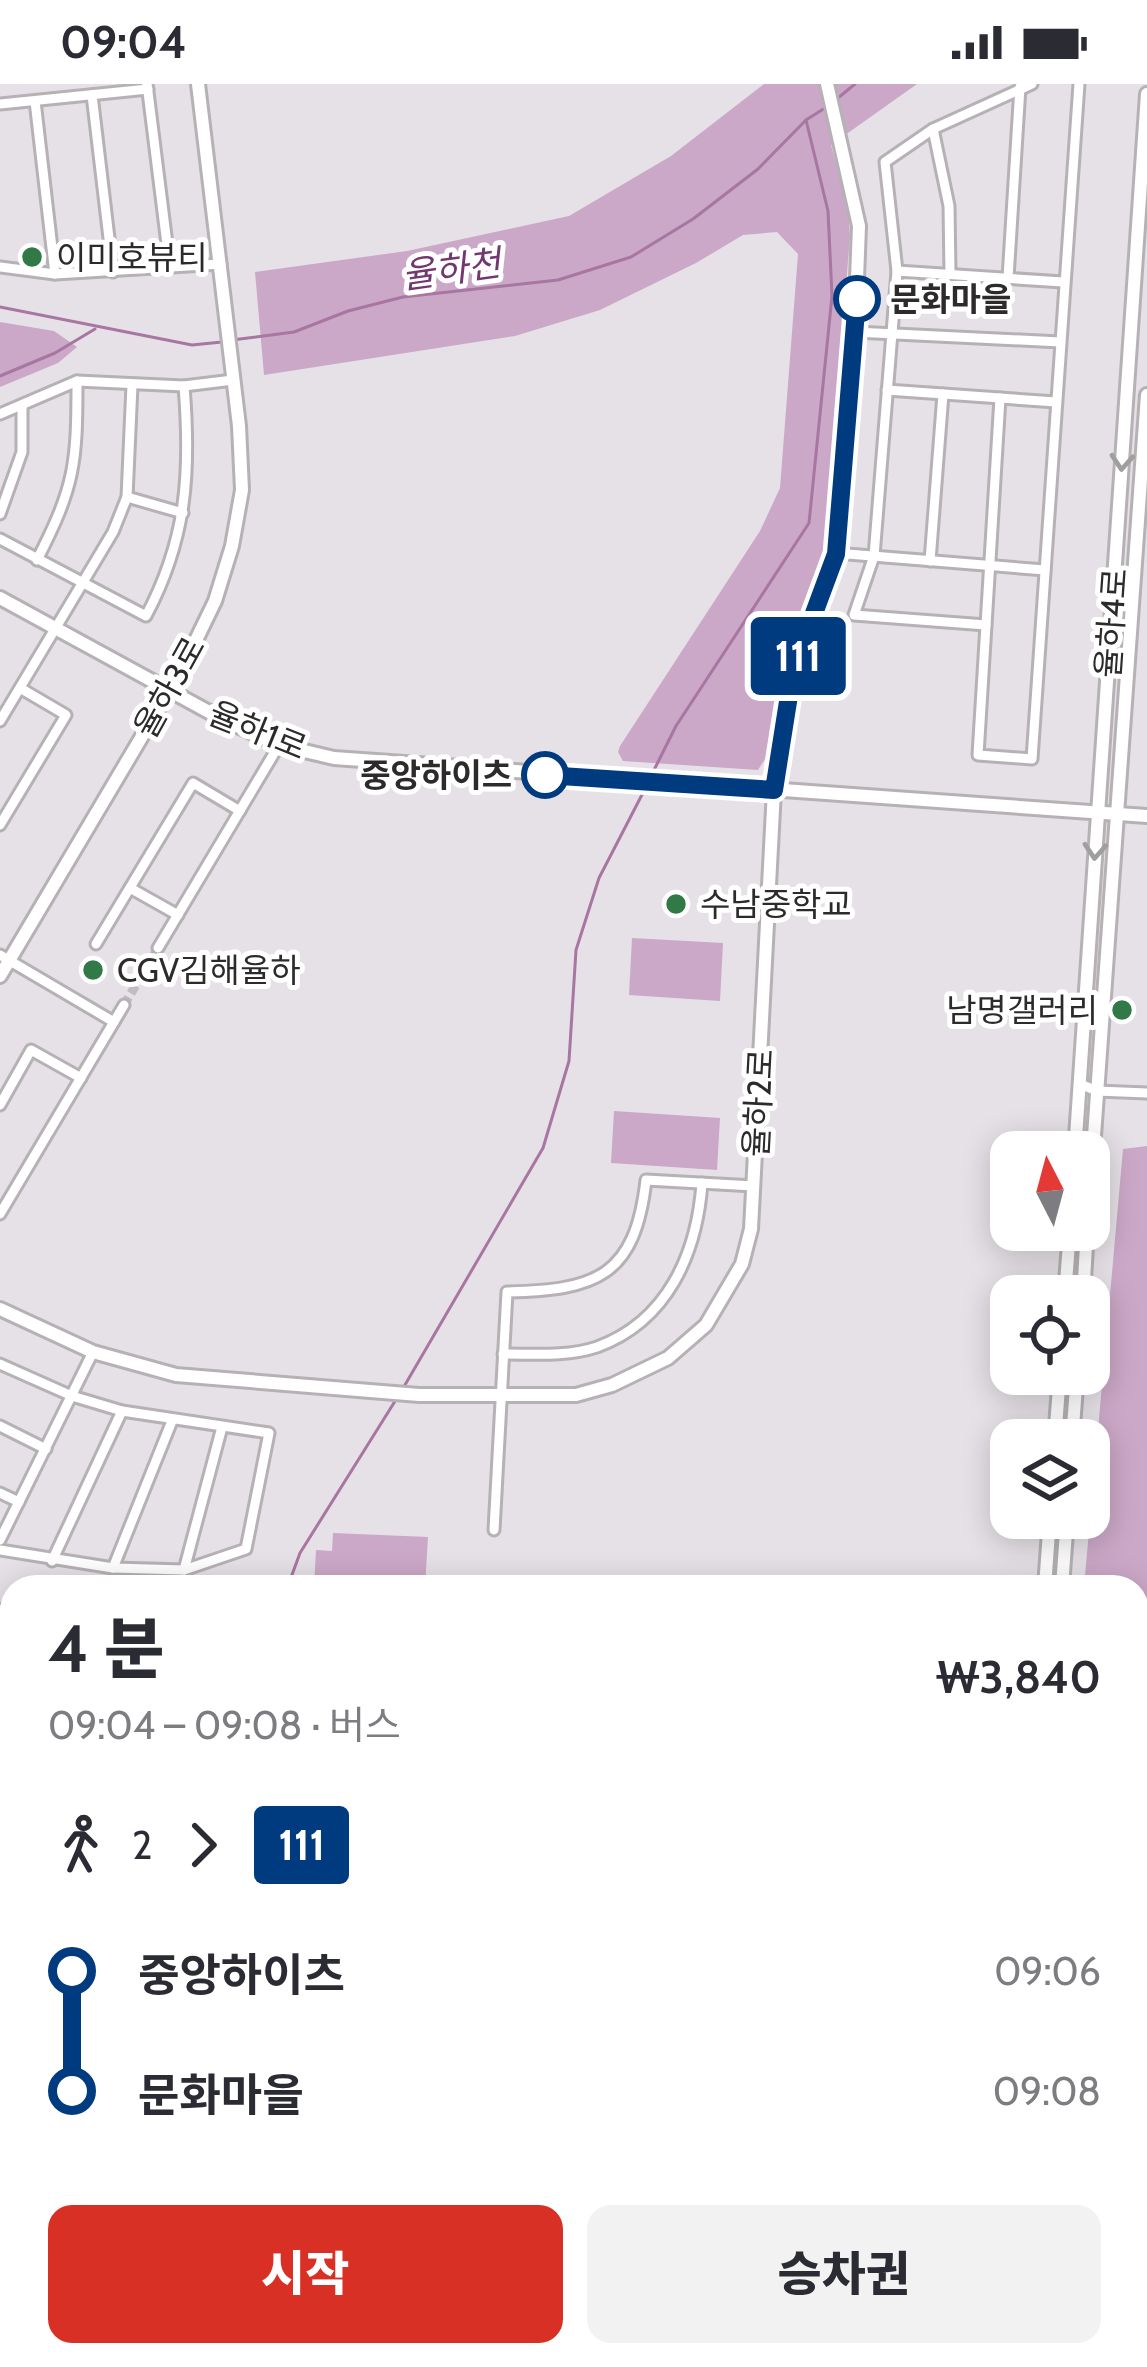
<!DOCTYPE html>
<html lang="ko">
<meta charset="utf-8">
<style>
body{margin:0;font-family:Cabin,"Noto Sans KR",sans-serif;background:#f2f2f3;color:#2b2b33;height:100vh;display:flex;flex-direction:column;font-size:45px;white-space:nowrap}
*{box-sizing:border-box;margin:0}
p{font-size:39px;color:#7c7c81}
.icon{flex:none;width:66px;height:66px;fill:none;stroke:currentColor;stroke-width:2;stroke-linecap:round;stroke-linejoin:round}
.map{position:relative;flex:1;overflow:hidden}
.panel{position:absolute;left:0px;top:1491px;width:1149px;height:792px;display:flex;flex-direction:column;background:#fff;border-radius:36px 36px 0 0;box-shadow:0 6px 30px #0003}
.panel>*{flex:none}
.badge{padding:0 24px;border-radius:9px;font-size:42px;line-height:78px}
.needle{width:78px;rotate:354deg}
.buttons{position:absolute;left:990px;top:1047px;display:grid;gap:24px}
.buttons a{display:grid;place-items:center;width:120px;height:120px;border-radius:24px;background:#fff;box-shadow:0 6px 30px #0003;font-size:60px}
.map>.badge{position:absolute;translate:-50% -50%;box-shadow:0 0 0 6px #fff}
.legs{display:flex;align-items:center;gap:18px;height:132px;padding:0 48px;font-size:39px}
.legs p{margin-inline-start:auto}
.overview{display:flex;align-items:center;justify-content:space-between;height:204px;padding:0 48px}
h1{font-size:66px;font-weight:800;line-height:90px}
.cta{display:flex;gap:24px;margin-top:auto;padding:24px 48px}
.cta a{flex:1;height:138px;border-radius:24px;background:#d93025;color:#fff;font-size:48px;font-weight:800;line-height:138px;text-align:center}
.cta a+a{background:#f2f2f3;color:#2b2b33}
ul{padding:0 48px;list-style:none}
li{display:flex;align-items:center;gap:42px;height:120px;font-size:45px}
li i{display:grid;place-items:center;width:18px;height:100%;margin:0 15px;background:currentColor}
li i::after{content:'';width:30px;height:30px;margin:-15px;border:9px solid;border-radius:50%;background:#fff}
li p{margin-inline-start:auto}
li:first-child i{background:linear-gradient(#0000 50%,currentColor 0)}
li:last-child i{background:linear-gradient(currentColor 50%,#0000 0)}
.status{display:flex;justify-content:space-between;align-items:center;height:84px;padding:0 60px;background:#fff;direction:ltr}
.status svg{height:33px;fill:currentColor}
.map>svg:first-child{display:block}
.green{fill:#cba8c7}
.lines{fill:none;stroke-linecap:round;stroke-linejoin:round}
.stream{stroke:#a776a1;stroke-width:3}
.street-tunnel{stroke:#c1bcc1;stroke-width:9;stroke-dasharray:9 4.5;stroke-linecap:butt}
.street-casing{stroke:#b6b1b5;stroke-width:15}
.secondary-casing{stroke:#b6b1b5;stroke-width:18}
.highway-casing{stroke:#b6b1b5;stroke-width:21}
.street{stroke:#fff;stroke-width:9}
.secondary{stroke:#fff;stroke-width:12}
.highway{stroke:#fff;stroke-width:15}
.oneway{stroke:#a09fa0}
.line-1-casing{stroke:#fff;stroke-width:27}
.line-1{stroke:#003b80;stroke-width:18}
.poi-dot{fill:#317946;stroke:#fff;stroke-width:4.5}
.stop-1-dot{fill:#fff;stroke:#003b80;stroke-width:6}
.labels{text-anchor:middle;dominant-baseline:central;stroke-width:10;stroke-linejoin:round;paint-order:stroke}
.poi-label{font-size:33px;fill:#2c2a2b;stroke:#fff;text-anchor:start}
.stop-label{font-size:33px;font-weight:bold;fill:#2c2a2b;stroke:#fff;text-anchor:start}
.street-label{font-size:33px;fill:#2c2a2b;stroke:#fff}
.water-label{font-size:36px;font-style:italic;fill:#73366f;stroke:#fff}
</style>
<div class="status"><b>09:04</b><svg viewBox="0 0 49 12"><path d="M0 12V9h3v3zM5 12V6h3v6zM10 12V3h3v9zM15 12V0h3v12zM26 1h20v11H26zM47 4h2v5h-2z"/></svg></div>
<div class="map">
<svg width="1147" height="2283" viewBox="0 0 1147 2283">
<rect width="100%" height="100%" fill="#e6e1e6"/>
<!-- green -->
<g class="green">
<polygon points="764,0 917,0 831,61 848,123 850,152 824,476 779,586 765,675 758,686 623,677 618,668 620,662 760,447 780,404 798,170 777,148 743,151 696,179 600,226 515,252 264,291 255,188 407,167 569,132 671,72"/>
<polygon points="0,238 54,247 77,263 58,279 0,303"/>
<polygon points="632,854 723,859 720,917 629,911"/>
<polygon points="614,1027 720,1034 717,1086 611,1079"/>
<polygon points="1147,1062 1147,1572 1146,1607 1137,1606 1137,1503 1084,1503 1123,1065"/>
<polygon points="333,1449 428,1453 425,1503 314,1503 316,1466 332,1467"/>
<polygon points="0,2038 12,2039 12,2271 1137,2271 1137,2183 1147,2184 1147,2283 0,2283"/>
</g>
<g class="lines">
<!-- stream -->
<g class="stream">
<polyline points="838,14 855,0"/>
<polyline points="0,223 192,261 222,258"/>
<polyline points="232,256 294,248 348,227 403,213 558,196 631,173 693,135 758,85 806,36 825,24"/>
<polyline points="0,292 55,269 95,245"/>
<polyline points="651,692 676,642 809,439 832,212 828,127 806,36"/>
<polyline points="402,1306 543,1064 569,977 576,866 599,794 647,701"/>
<polyline points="278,1503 289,1499 300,1469 397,1314"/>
</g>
<!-- street-tunnel -->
<polyline class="street-tunnel" points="124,921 158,864"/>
<defs>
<g id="street">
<polyline points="147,0 170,184"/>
<polyline points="92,11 113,188"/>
<polyline points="35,17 55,190"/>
<polyline points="0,20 148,5"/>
<polyline points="933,45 949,122 950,190"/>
<polyline points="0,183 55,190 221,180"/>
<polyline points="897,187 1063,198"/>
<polyline points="1008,194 1020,3"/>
<polyline points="855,248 1060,258"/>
<polyline points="887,306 1056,318"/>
<polyline points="1000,314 978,671 1032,675 1079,0"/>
<polyline points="0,330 77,297 184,302 233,296"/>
<polyline points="127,413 183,429"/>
<polyline points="0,430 22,368 22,322"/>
<path d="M0,455l146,77c41,-77 45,-144 38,-230"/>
<polyline points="835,469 1045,486"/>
<path d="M37,476c38,-74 40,-96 40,-179"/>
<polyline points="930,477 943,310"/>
<polyline points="986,541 854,531 874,472 897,187 885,78 933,45 1032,0"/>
<polyline points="0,637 113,448 127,413 132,301"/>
<polyline points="0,741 66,631 20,604"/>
<polyline points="130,804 178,831"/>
<polyline points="96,860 193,699 240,727"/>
<polyline points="158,864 279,661"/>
<polyline points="0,871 114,938"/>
<polyline points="1080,1000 1097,1007 1147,1009"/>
<polyline points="0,1021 31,966 81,994"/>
<polyline points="0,1130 124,921"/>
<path d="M503,1270c31,0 64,3 94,-7 71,-26 100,-94 105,-164"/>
<polyline points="0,1280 72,1312 122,1327 269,1349 246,1465 184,1486 113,1484 0,1466"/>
<polyline points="0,1342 46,1365"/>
<polyline points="0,1409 19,1418"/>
<path d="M494,1446l13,-238c89,-2 128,-15 139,-112l108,6"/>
<polyline points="0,1456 93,1268"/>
<polyline points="52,1477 122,1327"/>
<polyline points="113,1484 172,1337"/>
<polyline points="184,1486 222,1343"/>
</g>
<g id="secondary">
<polyline points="0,514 220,634 279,661 334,674 1147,732"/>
<polyline points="0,892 183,583 215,517 232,462 242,406 239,342 198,0"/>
<polyline points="1075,1068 1147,10"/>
<polyline points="1089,1122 1147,311"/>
<polyline points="1065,1212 1070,1146"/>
<polyline points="1083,1212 1087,1146"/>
<polyline points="0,1225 93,1268 176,1291 419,1311 576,1311 612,1301 668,1274 706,1241 742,1180 751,1145 774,706 793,586 835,469 855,248 859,142 827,0"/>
<polyline points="1055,1356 1060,1290"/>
<polyline points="1072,1356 1077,1290"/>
<polyline points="1045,1503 1050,1434"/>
<polyline points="1062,1503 1067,1434"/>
<polyline points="0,1527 12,1530"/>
<polyline points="0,1553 12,1555"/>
<polyline points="1137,1624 1147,1624"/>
<polyline points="1137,1643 1147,1643"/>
</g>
<g id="highway">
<polyline points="1137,1894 1147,1902"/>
<polyline points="1137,1909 1147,1917"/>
<polyline points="1137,1928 1143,1966"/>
<polyline points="0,1984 12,1985"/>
<polyline points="1137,1993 1139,1989"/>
<polyline points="0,2002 12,2003"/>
<polyline points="1137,2122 1147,2124"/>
<polyline points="1137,2142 1147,2145"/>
</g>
</defs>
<!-- street casing -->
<use href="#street" class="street-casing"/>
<!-- secondary casing -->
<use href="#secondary" class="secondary-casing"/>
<!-- highway casing -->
<use href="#highway" class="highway-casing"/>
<!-- street -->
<use href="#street" class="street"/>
<!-- secondary -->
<use href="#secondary" class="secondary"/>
<!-- highway -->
<use href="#highway" class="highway"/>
</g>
<!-- one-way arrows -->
<defs><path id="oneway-chevron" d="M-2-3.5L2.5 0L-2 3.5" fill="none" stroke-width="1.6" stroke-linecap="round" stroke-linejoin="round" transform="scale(3)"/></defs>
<g class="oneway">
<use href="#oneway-chevron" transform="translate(1122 378) rotate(94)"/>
<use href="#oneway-chevron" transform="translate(1095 767) rotate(94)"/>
</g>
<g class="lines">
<defs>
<polyline id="line-1" points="545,691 774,706 793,586 836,470 857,215"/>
</defs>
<!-- line-1 casing -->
<use href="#line-1" class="line-1-casing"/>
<!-- line-1 -->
<use href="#line-1" class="line-1"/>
</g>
<!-- markers -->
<g class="poi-dot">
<circle cx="32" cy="173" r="12"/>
<circle cx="676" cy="820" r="12"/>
<circle cx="93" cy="886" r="12"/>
<circle cx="1122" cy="926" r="12"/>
</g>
<g class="stop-1-dot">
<circle cx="857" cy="215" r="21"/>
<circle cx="545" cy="691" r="21"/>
</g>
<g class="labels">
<!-- poi labels -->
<g class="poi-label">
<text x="56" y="173">이미호뷰티</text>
<text x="700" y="820">수남중학교</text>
<text x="117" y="886">CGV김해율하</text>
<text x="1098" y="926" text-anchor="end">남명갤러리</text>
</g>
<!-- stop labels -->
<g class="stop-label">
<text x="890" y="215">문화마을</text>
<text x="512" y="691" text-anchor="end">중앙하이츠</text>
</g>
<!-- street labels -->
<g class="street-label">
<text transform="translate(1111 539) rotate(-86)">율하4로</text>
<text transform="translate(169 603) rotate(-61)">율하3로</text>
<text transform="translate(258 646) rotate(22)">율하1로</text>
<text transform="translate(758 1019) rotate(-87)">율하2로</text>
</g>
<!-- water labels -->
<g class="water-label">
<text transform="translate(451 185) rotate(-8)">율하천</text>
</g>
</g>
</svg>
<div class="buttons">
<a><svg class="needle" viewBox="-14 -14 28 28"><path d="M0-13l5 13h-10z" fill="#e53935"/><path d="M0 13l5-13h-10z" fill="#7c7c81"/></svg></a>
<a><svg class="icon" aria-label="locate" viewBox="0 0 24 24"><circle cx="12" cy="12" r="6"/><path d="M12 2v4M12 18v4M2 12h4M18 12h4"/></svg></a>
<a><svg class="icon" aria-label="layers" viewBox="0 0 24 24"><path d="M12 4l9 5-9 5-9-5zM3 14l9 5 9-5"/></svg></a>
</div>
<b class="badge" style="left:798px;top:572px;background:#003b80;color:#fff">111</b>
<section class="panel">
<div class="overview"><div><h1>4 분</h1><p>09:04 – 09:08 · 버스</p></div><b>₩3,840</b></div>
<div class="legs"><svg class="icon" aria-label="walk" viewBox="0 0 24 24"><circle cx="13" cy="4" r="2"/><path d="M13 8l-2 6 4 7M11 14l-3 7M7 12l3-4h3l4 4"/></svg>2<svg class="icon" aria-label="forward" viewBox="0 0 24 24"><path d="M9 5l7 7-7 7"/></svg><b class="badge" style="background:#003b80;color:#fff">111</b></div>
<ul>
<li><i style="color:#003b80"></i><b>중앙하이츠</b><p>09:06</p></li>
<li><i style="color:#003b80"></i><b>문화마을</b><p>09:08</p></li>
</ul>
<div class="cta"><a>시작</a><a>승차권</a></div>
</section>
</div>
